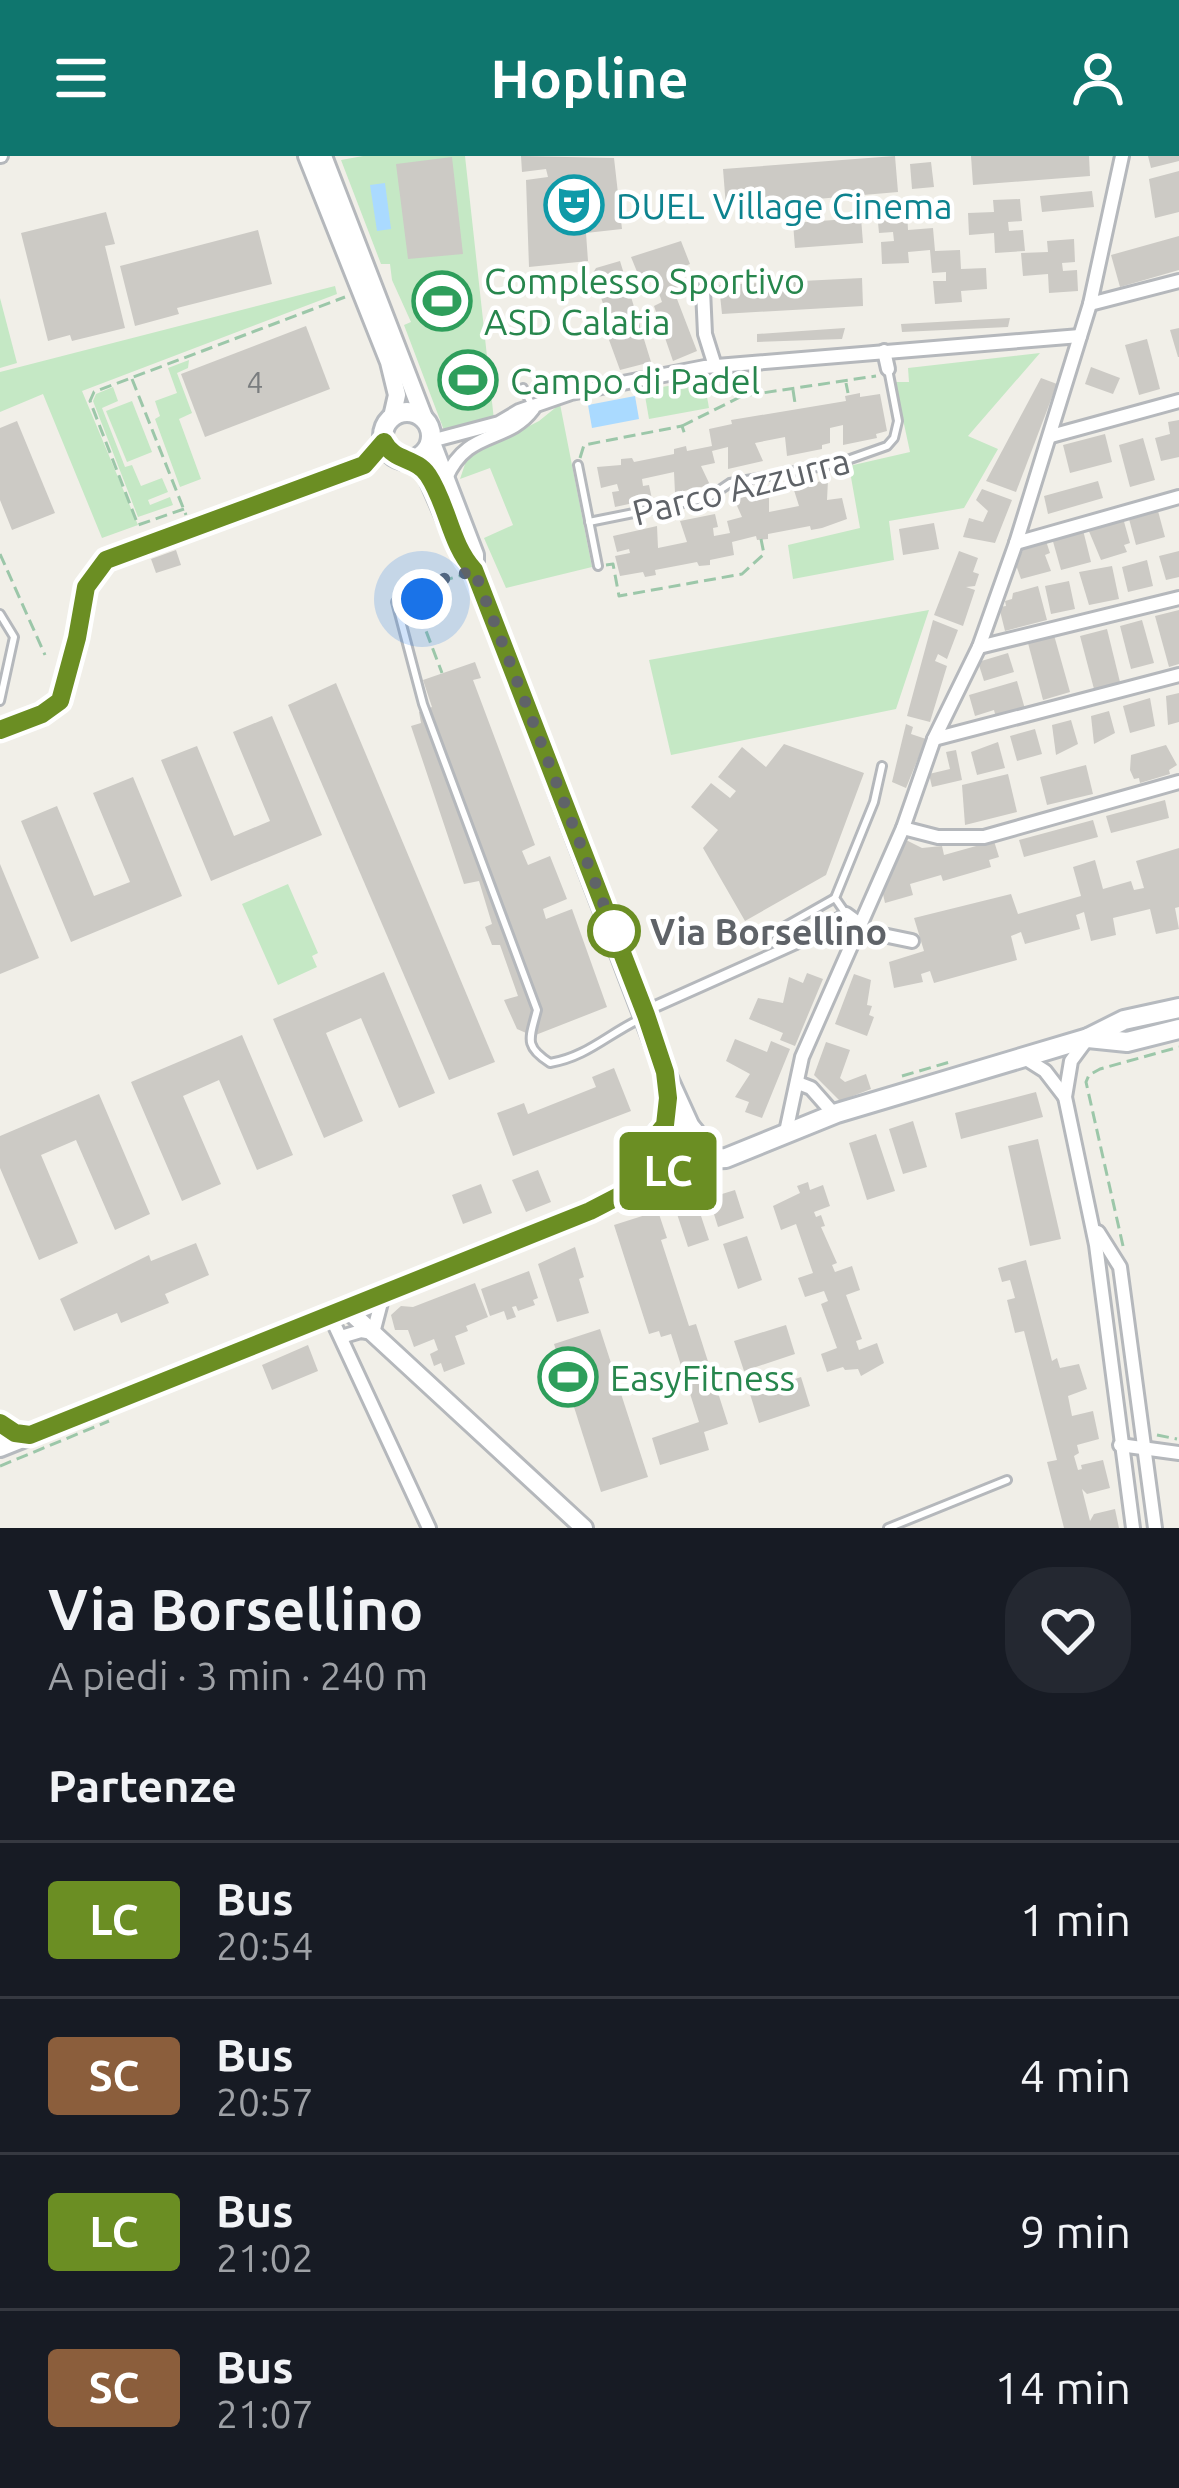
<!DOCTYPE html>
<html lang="it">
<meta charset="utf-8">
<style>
body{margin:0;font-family:Ubuntu,sans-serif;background:#242831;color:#f1f3f6;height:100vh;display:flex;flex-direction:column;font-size:45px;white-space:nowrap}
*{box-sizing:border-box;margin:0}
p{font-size:39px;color:#9ea1a6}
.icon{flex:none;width:66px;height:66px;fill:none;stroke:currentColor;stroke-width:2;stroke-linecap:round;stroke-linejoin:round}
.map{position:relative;height:1372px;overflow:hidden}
.details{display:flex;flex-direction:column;background:#171b24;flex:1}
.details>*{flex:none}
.badge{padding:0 24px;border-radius:9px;font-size:42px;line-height:78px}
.you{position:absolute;width:60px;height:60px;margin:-30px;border:9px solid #fff;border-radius:50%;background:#1a73e8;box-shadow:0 0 0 18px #1a73e833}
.map>.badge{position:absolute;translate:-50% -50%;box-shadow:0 0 0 6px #fff}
h2{padding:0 48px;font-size:45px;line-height:108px}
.round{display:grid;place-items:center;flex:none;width:126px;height:126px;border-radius:48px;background:#242831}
.headline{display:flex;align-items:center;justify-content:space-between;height:204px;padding:0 48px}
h1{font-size:57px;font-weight:700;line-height:90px}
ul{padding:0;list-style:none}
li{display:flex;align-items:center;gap:36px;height:156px;padding:0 48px;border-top:3px solid #363941}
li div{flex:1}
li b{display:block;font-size:45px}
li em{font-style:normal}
li .badge{min-width:132px;font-weight:700;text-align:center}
header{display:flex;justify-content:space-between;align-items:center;height:156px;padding:0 48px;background:#0f766e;color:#fff;font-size:54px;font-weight:700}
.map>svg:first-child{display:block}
.green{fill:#c5e8c5}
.water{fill:#aadaff}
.building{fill:#cccac5}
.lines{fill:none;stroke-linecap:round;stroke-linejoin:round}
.service-casing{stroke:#b5b8bc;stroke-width:12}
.pedestrian-casing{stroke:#b5b8bc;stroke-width:15}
.minor-casing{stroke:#b5b8bc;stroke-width:18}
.tertiary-casing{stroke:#b5b8bc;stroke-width:22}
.secondary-casing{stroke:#b6babf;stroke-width:24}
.path{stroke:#9cc7a9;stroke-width:3;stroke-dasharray:12 6;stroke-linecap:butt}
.service{stroke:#fff;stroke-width:6}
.pedestrian{stroke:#fff;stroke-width:9}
.minor{stroke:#fff;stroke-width:12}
.tertiary{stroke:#fff;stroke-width:16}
.secondary{stroke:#fff;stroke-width:18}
.line-casing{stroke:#fff;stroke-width:27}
.line{stroke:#6b8e23;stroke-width:18}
.walk{stroke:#5f6368;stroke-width:12;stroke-dasharray:0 21.6}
.stop-dot{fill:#fff;stroke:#6b8e23;stroke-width:6}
.labels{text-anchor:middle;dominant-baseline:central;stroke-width:9;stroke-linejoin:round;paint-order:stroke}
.number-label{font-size:30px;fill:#7a7d7f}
.culture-label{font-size:36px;fill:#0d838f;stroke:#fff;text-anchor:start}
.leisure-label{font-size:36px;fill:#27864d;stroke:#fff;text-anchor:start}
.street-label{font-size:36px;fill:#5f6368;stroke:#fff}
.stop-label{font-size:36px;font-weight:bold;fill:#5f6368;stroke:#fff;text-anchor:start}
</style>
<header><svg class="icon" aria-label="menu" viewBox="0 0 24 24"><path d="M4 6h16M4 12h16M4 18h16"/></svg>Hopline<svg class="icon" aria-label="person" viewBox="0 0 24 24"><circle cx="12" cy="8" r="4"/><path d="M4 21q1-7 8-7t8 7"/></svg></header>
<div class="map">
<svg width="1179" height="1372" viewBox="0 0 1179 1372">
<rect width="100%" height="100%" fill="#f1efe8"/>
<!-- green -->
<g class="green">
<polygon points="363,0 465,0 494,264 445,277 404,169 411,166 392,124 390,108 381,108 341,4"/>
<polygon points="335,130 337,138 82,235 138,369 102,382 43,238 0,256 0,216"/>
<polygon points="0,142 17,207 0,212"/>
<polygon points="1040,197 968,280 998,293 964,352 889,365 894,404 793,423 788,389 860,372 849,310 910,296 895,226 909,226 908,212"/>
<polygon points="189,204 188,212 177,217 192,257 179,263 201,323 180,331 155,263 160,260 155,245 177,237 168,212"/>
<polygon points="704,224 709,252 649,263 644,234"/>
<polygon points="113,231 118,245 102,252 125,311 132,309 141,330 162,322 168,336 148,344 150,349 170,341 173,349 138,361 93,245 96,238"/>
<polygon points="132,245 152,296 127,306 106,255"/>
<polygon points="560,248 592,411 506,432 484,382 513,369 490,312 460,323 467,302 539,265"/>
<polygon points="929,454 896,553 671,599 649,504"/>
<polygon points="288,728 318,797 312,800 317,811 278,829 242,748"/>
</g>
<!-- water -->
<g class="water">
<polygon points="385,27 391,73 377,75 370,29"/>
<polygon points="635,240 639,263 592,272 588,249"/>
</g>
<!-- building -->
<g class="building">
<polygon points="521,0 614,2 622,73 586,77 588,105 529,111 526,24 548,21 546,13 522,16"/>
<polygon points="895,0 898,36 726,51 723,13"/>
<polygon points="971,0 1089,0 1090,20 973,29"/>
<polygon points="1148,0 1179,0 1179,5 1151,12"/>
<polygon points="452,1 463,98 408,103 396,8"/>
<polygon points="931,6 934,31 912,33 910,8"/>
<polygon points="1179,15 1179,56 1155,62 1149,23"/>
<polygon points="1092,35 1094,51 1042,56 1040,40"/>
<polygon points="1020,43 1022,65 1008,66 1009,75 1023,74 1025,95 995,97 994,77 969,79 968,57 994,56 993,44"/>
<polygon points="907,54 908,74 933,72 935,95 960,94 961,113 986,112 987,133 961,135 962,146 935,148 933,125 946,125 946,116 932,117 930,94 908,96 909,107 882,108 881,86 894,85 893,76 879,77 877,56"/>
<polygon points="106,56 115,88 105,90 125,172 72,185 70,179 48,185 21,77"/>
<polygon points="861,62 863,87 795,92 793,67"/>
<polygon points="258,74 272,128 177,152 179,158 135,170 120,110"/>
<polygon points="1179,80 1179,114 1120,131 1111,99"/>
<polygon points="1074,83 1075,106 1062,107 1063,115 1077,114 1078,135 1049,137 1048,118 1023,120 1021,97 1048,96 1047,85"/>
<polygon points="681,85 690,108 675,114 684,140 677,143 697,195 673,205 654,150 662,146 653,120 640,123 631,101"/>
<polygon points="620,105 651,206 620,214 605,173 611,172 593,117 596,112"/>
<polygon points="862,122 863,150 722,158 719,129"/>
<polygon points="1010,162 1008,171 902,176 901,168"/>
<polygon points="306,170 330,233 205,281 181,218"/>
<polygon points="845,172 842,183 757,186 757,178"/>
<polygon points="1179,172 1179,201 1178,201 1170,174"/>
<polygon points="1147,183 1160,233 1139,239 1125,189"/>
<polygon points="1091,211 1120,222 1113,238 1085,228"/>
<polygon points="1041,222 1057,228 1016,336 986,325"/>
<polygon points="860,237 860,241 880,238 887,275 876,278 877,282 843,289 843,269 830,272 830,287 822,289 822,293 787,300 785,281 755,287 763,305 728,313 728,291 712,295 715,307 701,310 710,329 675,337 674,316 642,323 643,330 649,329 652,343 615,351 612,336 619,335 617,328 601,332 597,311 621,309 621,303 632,302 634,306 674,298 674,293 686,290 687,295 712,290 709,273 732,268 731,264 846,245 845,240"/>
<polygon points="1179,264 1179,301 1161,305 1155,282 1170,278 1168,266"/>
<polygon points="17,265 55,357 12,374 0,344 0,272"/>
<polygon points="1105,278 1112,306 1070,317 1063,289"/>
<polygon points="1143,282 1155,324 1130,331 1119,289"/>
<polygon points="828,324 827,344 842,342 847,363 822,372 811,374 810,370 768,378 768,383 757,384 756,380 732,386 734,399 710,404 710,409 699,410 697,406 655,414 656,419 645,421 643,416 620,420 615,400 630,397 629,393 617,396 613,380 657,370 658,392 687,386 680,365 715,358 718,371 713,372 714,380 730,377 727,365 742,361 734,343 769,336 769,356 799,350 793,331"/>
<polygon points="1098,325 1103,342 1048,358 1044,340"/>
<polygon points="982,333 1012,344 995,387 963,381 969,362 983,366 988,355 976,344"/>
<polygon points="1158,355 1165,381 1136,389 1129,363"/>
<polygon points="1123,362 1130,387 1124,389 1127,396 1101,404 1088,373"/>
<polygon points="934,367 939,393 903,399 899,373"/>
<polygon points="1083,374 1091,406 1061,414 1052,382"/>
<polygon points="1040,384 1046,385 1050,397 1045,399 1051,415 1021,423 1016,409 1021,398 1025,390"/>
<polygon points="176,394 181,409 156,417 151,403"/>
<polygon points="959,395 978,402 973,416 979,418 975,430 966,431 975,434 963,470 934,459"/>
<polygon points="1179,395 1179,421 1166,424 1159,400"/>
<polygon points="1147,404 1153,430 1128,436 1122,411"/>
<polygon points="1112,410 1119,443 1089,449 1079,416"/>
<polygon points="1069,425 1075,453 1051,458 1045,430"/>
<polygon points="1038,430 1047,464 1005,475 999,451 1006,450 1005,445 1012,443 1013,437"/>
<polygon points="1179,454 1179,508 1169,511 1155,460"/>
<polygon points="933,464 958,474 947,503 938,498 935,505 947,510 930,566 907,560"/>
<polygon points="1142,464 1154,507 1131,513 1120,470"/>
<polygon points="1107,473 1120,526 1094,533 1080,480"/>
<polygon points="1054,479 1070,536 1043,544 1028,487"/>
<polygon points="1008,497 1014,516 984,525 978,506"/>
<polygon points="475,506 481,522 473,524 535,689 522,695 528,709 550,700 567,743 543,753 546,763 572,753 607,851 533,880 517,873 504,844 518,840 500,789 492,789 485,771 492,768 479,725 464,728 411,570 421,567 419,556 432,551 423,524"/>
<polygon points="1017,525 1025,553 996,562 994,554 975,560 969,539"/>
<polygon points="336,527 495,906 449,924 288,549"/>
<polygon points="1179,537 1179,566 1168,569 1166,540"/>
<polygon points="1150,542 1155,570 1130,577 1123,550"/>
<polygon points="1109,555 1115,577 1094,588 1091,560"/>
<polygon points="272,560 322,679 211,725 161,604 197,590 234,680 270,665 233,576"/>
<polygon points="1071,564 1078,588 1056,599 1052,569"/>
<polygon points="906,568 913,571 911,578 926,583 906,632 892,626"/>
<polygon points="1035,573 1042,598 1017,605 1010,580"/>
<polygon points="998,586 1005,612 977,619 971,596"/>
<polygon points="784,588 864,617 826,719 745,765 703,692 718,674 691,651 711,627 730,642 736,635 718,621 742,591 766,611"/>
<polygon points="1166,589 1177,609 1169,614 1170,618 1140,627 1139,622 1134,623 1130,614 1131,599"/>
<polygon points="956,594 962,624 932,631 929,618 950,613 946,596"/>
<polygon points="1086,609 1093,638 1047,649 1040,621"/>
<polygon points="1008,618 1017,656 965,669 962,629"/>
<polygon points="133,621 182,740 71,786 21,665 57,650 94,740 130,726 93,637"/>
<polygon points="1165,644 1169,662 1111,677 1106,660"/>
<polygon points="1093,664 1098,681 1024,701 1019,684"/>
<polygon points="904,683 922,692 942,690 944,699 994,685 999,701 989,704 991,711 943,725 941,719 910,728 913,739 885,747 883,738"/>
<polygon points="1179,692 1179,751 1175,752 1179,773 1156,778 1150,753 1113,762 1116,779 1091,785 1084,756 1076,759 1080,773 1025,788 1021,776 1011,780 1017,804 934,827 930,815 921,818 923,826 894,832 889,806 924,795 914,762 1011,738 1018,758 1081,740 1073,711 1095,704 1103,733 1131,725 1134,734 1144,732 1136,705"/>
<polygon points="0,708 39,802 0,818"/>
<polygon points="384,816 435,937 399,952 361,862 326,877 363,965 324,982 273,863"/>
<polygon points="807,817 823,823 795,890 780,884 783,877 749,863 758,842 783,847 789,821 803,827"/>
<polygon points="854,818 871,824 867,849 872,850 869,859 874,861 867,880 835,868"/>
<polygon points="242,879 293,999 257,1014 219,924 183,940 221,1028 182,1045 131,926"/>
<polygon points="735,883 767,896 771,885 790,893 762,962 745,956 749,946 735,941 750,918 726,905"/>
<polygon points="826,886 850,894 840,922 845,926 866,918 871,933 840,945 814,919"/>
<polygon points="614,912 631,955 513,1000 497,957 524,947 528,958 596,931 592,921"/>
<polygon points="1036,936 1043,961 961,983 955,957"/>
<polygon points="99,938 150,1058 115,1074 76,984 41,999 78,1087 39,1104 0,1012 0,980"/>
<polygon points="913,965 927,1011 903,1018 889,973"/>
<polygon points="876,978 895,1035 867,1044 849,987"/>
<polygon points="1038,983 1061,1083 1030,1090 1008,990"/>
<polygon points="538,1014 551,1046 526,1056 512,1024"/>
<polygon points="808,1026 810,1034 823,1029 830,1050 814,1056 816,1061 821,1059 825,1070 821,1071 837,1107 832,1109 835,1116 852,1110 860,1134 846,1139 862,1183 856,1185 859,1194 877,1187 884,1207 861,1220 858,1213 845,1214 843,1211 827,1216 821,1198 837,1192 821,1148 828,1145 824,1135 805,1141 798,1122 813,1117 796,1068 781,1074 773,1050 800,1037 797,1030"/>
<polygon points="481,1028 492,1057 463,1068 452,1039"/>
<polygon points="735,1034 744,1062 718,1071 709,1042"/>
<polygon points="697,1048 709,1084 688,1091 676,1055"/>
<polygon points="658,1055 667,1082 661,1084 689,1170 696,1168 728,1268 704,1276 709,1294 660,1309 652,1282 699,1266 671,1178 661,1181 659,1175 649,1178 614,1069"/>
<polygon points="747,1080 762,1124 738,1133 723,1088"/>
<polygon points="196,1087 209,1119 165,1138 169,1147 121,1167 117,1157 74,1175 60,1143 149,1099 151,1105"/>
<polygon points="575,1091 584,1121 579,1123 589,1157 557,1166 538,1108"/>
<polygon points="1026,1104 1052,1205 1057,1202 1060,1212 1079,1208 1087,1233 1068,1240 1072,1260 1093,1255 1099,1283 1077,1289 1079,1297 1074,1300 1078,1314 1082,1313 1081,1309 1103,1304 1110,1332 1087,1338 1082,1333 1090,1365 1094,1358 1115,1353 1119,1372 1064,1372 1047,1306 1057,1304 1024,1175 1015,1177 1007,1144 1015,1142 1010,1124 1002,1126 998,1112"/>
<polygon points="529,1115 538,1142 533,1144 535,1149 518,1155 516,1150 512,1151 516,1161 507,1164 504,1155 490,1160 481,1133"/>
<polygon points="475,1127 488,1161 466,1170 468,1175 455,1180 465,1208 444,1216 441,1207 434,1210 430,1198 438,1194 434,1183 414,1191 408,1174 395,1174 391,1159 401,1150 413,1151"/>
<polygon points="786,1169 795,1198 744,1215 734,1185"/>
<polygon points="600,1173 648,1321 601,1336 554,1188"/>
<polygon points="308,1189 318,1215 272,1234 262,1209"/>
<polygon points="801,1221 810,1250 759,1267 750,1238"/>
</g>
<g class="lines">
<defs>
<g id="service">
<polyline points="523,232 532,249"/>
<polyline points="578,309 598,410"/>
<polyline points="589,366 708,342 730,327 839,307 887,290 894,282 898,265 888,213"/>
<path d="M396,446l27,102 114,306c-7,28 -14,36 13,53 36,-6 57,-28 88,-43"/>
<polyline points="0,458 14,481 0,545"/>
<polyline points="844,755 835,742 874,646 882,610"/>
<polyline points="761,784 835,742"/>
<polyline points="888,1372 1007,1324"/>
</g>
<polyline id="pedestrian" points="654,851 795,788 846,758"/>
<g id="minor">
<polyline points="0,0 1,0"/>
<polyline points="703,134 705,178 715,210"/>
<polyline points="1090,148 1179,125"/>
<polyline points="884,195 888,213"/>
<polyline points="1051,280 1179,245"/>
<polyline points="431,285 499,267 519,255 571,237 705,211 1080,180"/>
<path d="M446,322c22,-50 61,-34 87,-69"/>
<polyline points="1016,387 1179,341"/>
<polyline points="979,491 1179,442"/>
<polyline points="934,583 1179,519"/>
<polyline points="903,672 938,681 984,681 1179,626"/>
<polyline points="846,758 861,769"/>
<polyline points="859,774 912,785"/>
<polyline points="1088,882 1071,905 1065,941 1096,1089 1133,1372"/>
<polyline points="1023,901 1045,915 1065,941"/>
<polyline points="798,927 811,932 834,958"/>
<polyline points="786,976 802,901 903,672 934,583 979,491 1016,387 1090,148 1122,0"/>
<polyline points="1098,1076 1120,1111 1155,1372"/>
<polyline points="330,1159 429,1372"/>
<polyline points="341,1181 361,1175 373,1177 383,1139"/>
<polyline points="1120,1289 1179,1297"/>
</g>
<g id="tertiary">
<polyline points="307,0 389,206 397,239 392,261"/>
<polyline points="323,0 424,262"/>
<polyline points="348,1154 584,1372"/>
</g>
<g id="secondary">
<circle cx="407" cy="280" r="24"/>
<polyline points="431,287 474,399 474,414 665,916 690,971"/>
<polyline points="408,304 426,316 456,385"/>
<polyline points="0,573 42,558 60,545 77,483 86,431 106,404 364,309 384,286"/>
<polyline points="1088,882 1127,886 1179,873"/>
<circle cx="676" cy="988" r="22"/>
<polyline points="691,1004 726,1002 837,957 1088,882 1124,864 1179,852"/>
<polyline points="0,1267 15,1277 30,1279"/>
<polyline points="0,1291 589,1056 677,1010"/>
</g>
</defs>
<!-- service casing -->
<use href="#service" class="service-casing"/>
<!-- pedestrian casing -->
<use href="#pedestrian" class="pedestrian-casing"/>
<!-- minor casing -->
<use href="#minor" class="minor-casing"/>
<!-- tertiary casing -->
<use href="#tertiary" class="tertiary-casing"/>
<!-- secondary casing -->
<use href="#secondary" class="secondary-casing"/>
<!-- path -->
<g class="path">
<polyline points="132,223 186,359"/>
<polyline points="846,227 848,237"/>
<polyline points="793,234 795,247"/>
<polyline points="682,270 742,240 876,220"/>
<polyline points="580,302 584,289 682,270 686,282"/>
<polyline points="184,353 138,369 90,245 94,236 345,141"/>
<polyline points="0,398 45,499"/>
<polyline points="606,409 613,408 619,440 742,418 764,398 761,383"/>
<polyline points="422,422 423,467 442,517"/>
<polyline points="405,425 449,423 462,419"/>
<polyline points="423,456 433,437 449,423"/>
<polyline points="902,920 950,906"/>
<polyline points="1123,1090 1086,926 1089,919 1100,913 1179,891"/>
<polyline points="1157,1279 1177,1283"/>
<polyline points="0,1310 109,1265"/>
</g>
<!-- service -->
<use href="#service" class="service"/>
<!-- pedestrian -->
<use href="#pedestrian" class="pedestrian"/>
<!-- minor -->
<use href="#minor" class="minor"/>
<!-- tertiary -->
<use href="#tertiary" class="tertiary"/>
<!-- secondary -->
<use href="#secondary" class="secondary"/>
</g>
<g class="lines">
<defs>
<path id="line" d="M0,574l42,-16 18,-13 17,-63 9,-51 20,-27 258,-95 20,-23c10,20 32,15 44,33 20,30 22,69 46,95l172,445 19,57 3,26 -3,27 -9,11 -1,14 8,12 14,4 -87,45 -560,224 -15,-2 -15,-10"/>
</defs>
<!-- line casing -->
<use href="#line" class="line-casing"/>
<!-- line -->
<use href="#line" class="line"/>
<!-- walk -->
<polyline class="walk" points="422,443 422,422 449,423 474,414 614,775"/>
</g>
<!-- icons -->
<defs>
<symbol id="theatre-ring" viewBox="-11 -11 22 22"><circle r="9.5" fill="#fff" stroke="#0f9aa8" stroke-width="1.5"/><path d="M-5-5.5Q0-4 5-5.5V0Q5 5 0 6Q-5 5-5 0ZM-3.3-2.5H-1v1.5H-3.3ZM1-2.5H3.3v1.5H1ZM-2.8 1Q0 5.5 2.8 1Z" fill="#0f9aa8"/></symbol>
<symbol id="stadium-ring" viewBox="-11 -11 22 22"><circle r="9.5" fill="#fff" stroke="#2e9e5b" stroke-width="1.5"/><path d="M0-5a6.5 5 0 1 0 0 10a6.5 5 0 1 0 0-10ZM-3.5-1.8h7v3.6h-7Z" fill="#2e9e5b"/></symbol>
</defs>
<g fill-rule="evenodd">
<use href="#theatre-ring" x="541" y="16" width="66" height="66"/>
<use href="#stadium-ring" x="409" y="112" width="66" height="66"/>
<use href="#stadium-ring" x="435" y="191" width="66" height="66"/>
<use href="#stadium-ring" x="535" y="1188" width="66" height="66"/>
</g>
<!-- markers -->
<circle class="stop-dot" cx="614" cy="775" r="24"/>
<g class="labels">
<!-- number labels -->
<g class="number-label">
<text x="255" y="226">4</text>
</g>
<!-- culture labels -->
<g class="culture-label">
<text x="616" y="49">DUEL Village Cinema</text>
</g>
<!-- leisure labels -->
<g class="leisure-label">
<text x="484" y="124">Complesso Sportivo<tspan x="484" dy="41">ASD Calatia</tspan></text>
<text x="510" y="224">Campo di Padel</text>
<text x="610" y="1221">EasyFitness</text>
</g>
<!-- street labels -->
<g class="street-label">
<text transform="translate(741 330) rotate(-14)">Parco Azzurra</text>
</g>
<!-- stop labels -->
<g class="stop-label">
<text x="650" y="775">Via Borsellino</text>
</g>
</g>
</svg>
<div class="you" style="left:422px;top:443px"></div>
<b class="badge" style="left:668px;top:1015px;background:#6b8e23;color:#fff">LC</b>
</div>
<section class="details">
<div class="headline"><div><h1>Via Borsellino</h1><p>A piedi · 3 min · 240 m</p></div><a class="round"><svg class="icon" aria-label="heart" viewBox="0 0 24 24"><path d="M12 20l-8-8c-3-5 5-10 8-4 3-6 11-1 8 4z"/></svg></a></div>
<h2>Partenze</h2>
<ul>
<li><span class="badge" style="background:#6b8e23;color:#fff">LC</span><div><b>Bus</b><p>20:54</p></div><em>1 min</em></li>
<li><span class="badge" style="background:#8b5e3c;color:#fff">SC</span><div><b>Bus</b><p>20:57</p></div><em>4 min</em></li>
<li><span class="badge" style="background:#6b8e23;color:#fff">LC</span><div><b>Bus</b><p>21:02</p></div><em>9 min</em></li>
<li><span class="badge" style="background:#8b5e3c;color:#fff">SC</span><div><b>Bus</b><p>21:07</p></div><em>14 min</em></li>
</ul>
</section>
